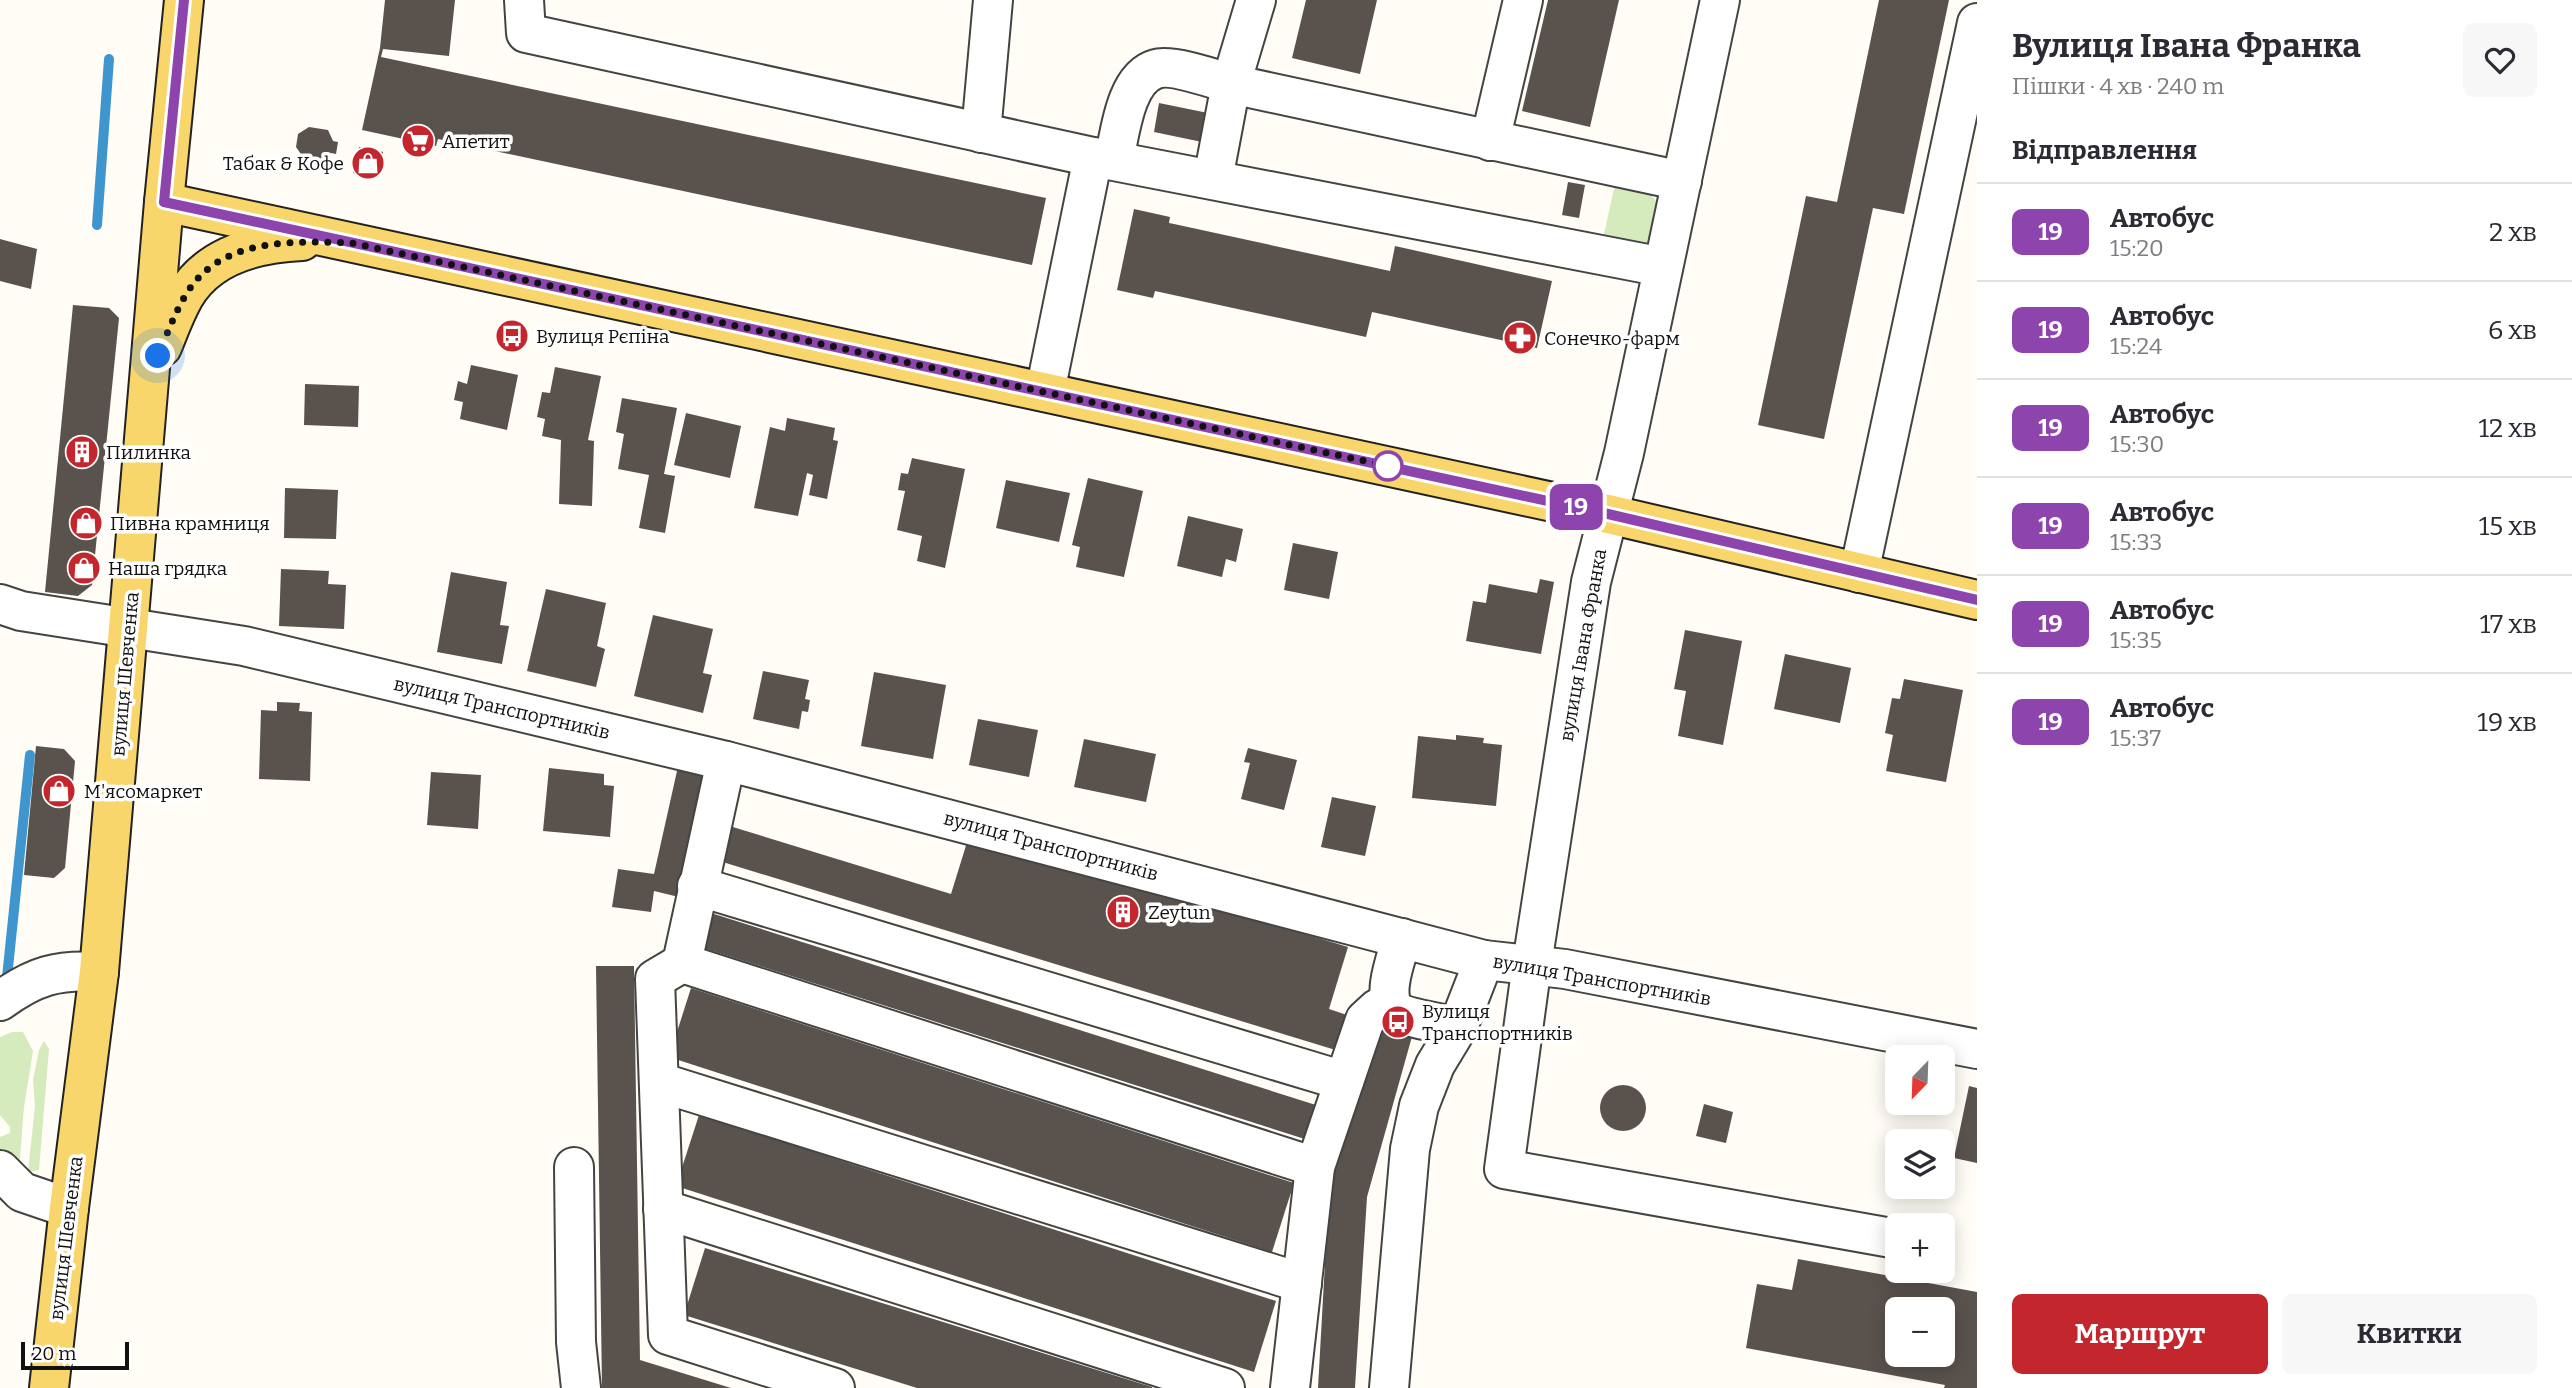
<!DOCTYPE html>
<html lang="uk">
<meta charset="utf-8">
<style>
body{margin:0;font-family:Bitter,serif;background:#f7f7f7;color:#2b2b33;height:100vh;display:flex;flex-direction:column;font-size:26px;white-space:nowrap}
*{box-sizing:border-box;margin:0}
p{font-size:23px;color:#7c7c81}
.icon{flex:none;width:38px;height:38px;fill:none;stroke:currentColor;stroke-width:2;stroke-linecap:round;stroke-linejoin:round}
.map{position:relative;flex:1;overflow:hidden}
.side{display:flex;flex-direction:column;background:#fff;width:595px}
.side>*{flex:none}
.badge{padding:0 14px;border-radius:10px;font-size:24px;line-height:46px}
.needle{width:46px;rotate:203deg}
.fabs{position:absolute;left:1885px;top:1045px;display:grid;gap:14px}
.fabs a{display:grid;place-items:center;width:70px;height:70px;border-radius:10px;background:#fff;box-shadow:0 4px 18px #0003;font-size:35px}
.scale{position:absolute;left:21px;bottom:18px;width:108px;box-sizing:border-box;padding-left:7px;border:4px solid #111;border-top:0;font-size:19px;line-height:24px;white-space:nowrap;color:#111;-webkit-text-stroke:5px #fff;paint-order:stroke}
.you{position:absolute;width:35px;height:35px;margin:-18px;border:5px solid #fff;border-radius:50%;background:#1a73e8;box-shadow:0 0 0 10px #1a73e833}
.map>.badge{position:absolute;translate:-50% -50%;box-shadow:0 0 0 4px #fff}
h2{padding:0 35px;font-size:26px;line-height:63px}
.round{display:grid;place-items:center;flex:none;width:74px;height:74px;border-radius:10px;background:#f7f7f7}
.summary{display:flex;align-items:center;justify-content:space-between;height:119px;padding:0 35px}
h1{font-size:33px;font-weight:700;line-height:52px}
.cta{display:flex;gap:14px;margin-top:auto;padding:14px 35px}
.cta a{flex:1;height:80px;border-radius:10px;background:#c4262e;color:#fff;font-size:28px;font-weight:700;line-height:80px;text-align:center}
.cta a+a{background:#f7f7f7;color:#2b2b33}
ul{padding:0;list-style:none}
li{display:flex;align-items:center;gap:21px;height:98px;padding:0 35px;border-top:2px solid #e1e1e2}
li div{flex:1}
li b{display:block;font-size:26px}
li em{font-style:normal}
li .badge{min-width:77px;font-weight:700;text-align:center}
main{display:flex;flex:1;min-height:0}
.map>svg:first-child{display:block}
.green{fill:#d5ebbd}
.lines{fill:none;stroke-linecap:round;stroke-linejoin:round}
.stream{stroke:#3f96cf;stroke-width:10}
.building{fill:#5a524d;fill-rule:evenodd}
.minor-casing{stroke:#444;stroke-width:42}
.major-casing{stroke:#222;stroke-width:42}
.minor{stroke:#fff;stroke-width:38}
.major{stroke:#f9d66b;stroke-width:38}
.line-casing{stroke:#fff;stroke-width:16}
.line{stroke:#8e44ad;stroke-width:10}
.walk{stroke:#111;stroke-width:7;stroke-dasharray:0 12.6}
.stop-dot{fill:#fff;stroke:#8e44ad;stroke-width:3.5}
.labels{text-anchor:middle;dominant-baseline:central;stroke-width:7;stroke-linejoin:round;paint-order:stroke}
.poi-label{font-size:19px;fill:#111;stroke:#fff;text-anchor:start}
.street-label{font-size:19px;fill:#111;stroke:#fff}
</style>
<main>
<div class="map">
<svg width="1977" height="1388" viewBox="0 0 1977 1388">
<rect width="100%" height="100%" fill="#fffdf5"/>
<!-- green -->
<g class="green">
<polygon points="1616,179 1648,191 1658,204 1649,245 1602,244"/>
<polygon points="12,1032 23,1032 33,1051 24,1107 19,1170 0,1149 0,1137 10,1133 10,1127 0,1115 0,1037"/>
<polygon points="44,1041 49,1049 39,1170 28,1172 35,1106 33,1080 39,1050"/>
</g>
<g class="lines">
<!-- stream -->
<g class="stream">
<polyline points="97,225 109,59"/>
<polyline points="6,987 30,755"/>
</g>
</g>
<!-- building -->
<g class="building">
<polygon points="385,0 455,0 449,56 383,49 381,57 1046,198 1032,265 438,139 436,146 362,130 380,48"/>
<polygon points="1306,0 1377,0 1360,74 1292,58"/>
<polygon points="1548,0 1619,0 1590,127 1522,111"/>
<polygon points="1879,0 1949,0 1904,214 1873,208 1824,439 1758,425 1806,196 1837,202"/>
<polygon points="1159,103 1208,113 1202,142 1154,132"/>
<polygon points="309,127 328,130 333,141 338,142 336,154 331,153 321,161 303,157 296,147 298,134"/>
<polygon points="359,147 383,152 377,178 353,173"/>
<polygon points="1568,182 1585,185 1579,218 1562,215"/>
<polygon points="1134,209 1170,217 1169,223 1174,224 1390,271 1395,246 1552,281 1537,348 1372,312 1366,337 1155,291 1153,298 1117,290"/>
<polygon points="0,239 37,249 31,289 0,281"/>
<polygon points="73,305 109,308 119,318 92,585 78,596 45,592"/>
<polygon points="471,365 518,375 507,430 460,419 463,402 454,400 458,381 467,384"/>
<polygon points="555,367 601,376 588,440 594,441 592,506 559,504 561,440 542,436 545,419 537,417 542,392 550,393"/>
<polygon points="305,384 359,386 358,427 304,425"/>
<polygon points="622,398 677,408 664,474 675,476 665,533 639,528 649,475 618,469 624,434 616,432"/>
<polygon points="686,413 741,426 730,478 674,465"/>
<polygon points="787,418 835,428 833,440 838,441 827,499 809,495 813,475 807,473 798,516 754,508 770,427 785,431"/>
<polygon points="912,458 965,469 945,568 917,561 922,536 897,530 905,491 898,490 901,473 908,474"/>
<polygon points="1088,478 1143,491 1124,577 1076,567 1080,547 1072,545"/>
<polygon points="1006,480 1070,493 1059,542 996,528"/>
<polygon points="285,488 338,490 336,539 284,538"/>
<polygon points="1188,516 1243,529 1236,562 1226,559 1222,577 1177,566"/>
<polygon points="1293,543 1338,552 1329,599 1284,590"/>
<polygon points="281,569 329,571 328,584 346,585 344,629 279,626"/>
<polygon points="451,572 507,582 500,625 509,626 502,664 437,652"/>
<polygon points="1540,579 1554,582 1541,654 1466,641 1473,601 1486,603 1489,584 1537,593"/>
<polygon points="546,589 606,603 597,646 605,649 596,687 527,671"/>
<polygon points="653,615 713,629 703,673 712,675 703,713 634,696"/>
<polygon points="1685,630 1742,641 1723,745 1678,736 1686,691 1674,689"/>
<polygon points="1785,654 1851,668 1840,723 1774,709"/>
<polygon points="763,671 809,680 805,699 810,700 808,712 802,711 799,729 753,719"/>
<polygon points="874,672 946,685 933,759 861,746"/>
<polygon points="1904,679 1963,690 1946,782 1886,771 1893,735 1885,733 1892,698 1900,699"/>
<polygon points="277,702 300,703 299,711 312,712 310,781 259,779 261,710 277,711"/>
<polygon points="978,719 1038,730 1029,777 969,765"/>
<polygon points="1456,735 1484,738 1483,743 1502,745 1496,806 1412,798 1418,736 1456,740"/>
<polygon points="1084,739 1156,754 1146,802 1074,787"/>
<polygon points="36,746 64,749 75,761 65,868 54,878 24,875"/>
<polygon points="1248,748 1297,760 1284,810 1241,799 1250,763 1244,762"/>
<polygon points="679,762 712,769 683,898 654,891 651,912 612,907 618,869 654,874"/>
<polygon points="549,768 604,774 604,785 614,786 610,837 543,831"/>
<polygon points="431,772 481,775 478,829 427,825"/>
<polygon points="1332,797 1376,806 1365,856 1321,847"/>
<polygon points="723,824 951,894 968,839 1070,862 1348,947 1329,1009 1353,1017 1342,1052 713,859"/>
<polygon points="711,913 1319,1106 1308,1140 700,947"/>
<polygon points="596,966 634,966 640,1360 731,1388 602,1388"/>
<polygon points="691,988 1294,1183 1272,1252 669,1057"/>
<polygon points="1376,1023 1413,1033 1367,1197 1355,1388 1318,1388 1329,1191"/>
<circle cx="1623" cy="1108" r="23"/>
<polygon points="1969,1086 1977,1088 1977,1163 1954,1158"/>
<polygon points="1704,1104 1733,1112 1726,1143 1696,1136"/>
<polygon points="699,1115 1276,1301 1254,1372 676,1186"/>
<polygon points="705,1248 1152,1387 1152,1388 917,1388 684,1315"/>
<path d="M1798,1259l179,33v96h-33l1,-3 -199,-37 11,-64 35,6zM1897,1309h45v45h-45z"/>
</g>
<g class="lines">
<defs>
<g id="minor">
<polyline points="524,0 526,33 1093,157 1663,267"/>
<polyline points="1720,0 1624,453 1591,582 1532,964 1504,1169 1897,1239"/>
<polyline points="981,133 993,0"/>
<polyline points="1490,141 1523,0"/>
<path d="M1114,160c6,-26 11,-82 42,-91 15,-5 59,10 75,15l451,97"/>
<polyline points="1213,179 1231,84 1256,0"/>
<polyline points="1045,392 1093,157"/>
<polyline points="1859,573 1977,23"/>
<polyline points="0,604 21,611 244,646 726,761 1484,960 1565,969 1977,1049"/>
<polyline points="726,761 682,963 655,979 668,1335 835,1388"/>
<polyline points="697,886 1344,1081"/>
<path d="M1402,938c-5,18 -23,61 -4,74 9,6 48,12 60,15"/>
<polyline points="682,963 1315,1167"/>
<path d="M0,1001c34,-25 58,-32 99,-29"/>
<polyline points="659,1082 1302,1283"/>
<polyline points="574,1167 576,1342 581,1388"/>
<polyline points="0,1170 22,1192 69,1208"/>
<polyline points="663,1209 1225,1388"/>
<polyline points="1290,1388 1315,1167 1365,1020 1377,1009 1390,1002"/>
<polyline points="1389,1388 1410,1149 1419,1106 1435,1065 1458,1027 1484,960"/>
</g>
<g id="major">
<polyline points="164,202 1608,514 1977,600"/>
<path d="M162,347c7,-17 13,-34 22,-50 24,-42 74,-54 118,-56"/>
<polyline points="49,1388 69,1208 99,972 164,202 184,0"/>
</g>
</defs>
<!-- minor casing -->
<use href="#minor" class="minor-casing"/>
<!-- major casing -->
<use href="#major" class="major-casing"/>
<!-- minor -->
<use href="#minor" class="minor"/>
<!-- major -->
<use href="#major" class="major"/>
</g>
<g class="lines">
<defs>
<polyline id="line" points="184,0 164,202 1608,514 1977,600"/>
</defs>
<!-- line casing -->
<use href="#line" class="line-casing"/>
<!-- line -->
<use href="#line" class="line"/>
<!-- walk -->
<path class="walk" d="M158,356c8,-20 16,-41 27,-60 34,-59 107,-55 167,-53l1036,223"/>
</g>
<!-- icons -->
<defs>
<symbol id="supermarket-disc" viewBox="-11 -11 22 22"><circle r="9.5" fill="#c4262e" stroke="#fff"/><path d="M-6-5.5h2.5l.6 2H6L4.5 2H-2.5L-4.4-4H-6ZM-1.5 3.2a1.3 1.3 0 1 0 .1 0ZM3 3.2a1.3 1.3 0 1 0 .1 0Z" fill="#fff"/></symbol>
<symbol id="shop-disc" viewBox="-11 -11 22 22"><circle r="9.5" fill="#c4262e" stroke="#fff"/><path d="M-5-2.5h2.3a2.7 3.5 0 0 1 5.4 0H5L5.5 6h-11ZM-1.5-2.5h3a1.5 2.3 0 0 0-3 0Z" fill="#fff"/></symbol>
<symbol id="bus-disc" viewBox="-11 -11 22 22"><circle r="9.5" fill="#c4262e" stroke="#fff"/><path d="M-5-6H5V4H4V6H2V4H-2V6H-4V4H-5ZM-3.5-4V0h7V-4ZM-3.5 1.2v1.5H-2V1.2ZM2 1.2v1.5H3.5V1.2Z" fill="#fff"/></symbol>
<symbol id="pharmacy-disc" viewBox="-11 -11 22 22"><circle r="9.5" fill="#c4262e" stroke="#fff"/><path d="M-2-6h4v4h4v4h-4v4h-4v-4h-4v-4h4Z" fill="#fff"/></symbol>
<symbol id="building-disc" viewBox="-11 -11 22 22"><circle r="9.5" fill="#c4262e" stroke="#fff"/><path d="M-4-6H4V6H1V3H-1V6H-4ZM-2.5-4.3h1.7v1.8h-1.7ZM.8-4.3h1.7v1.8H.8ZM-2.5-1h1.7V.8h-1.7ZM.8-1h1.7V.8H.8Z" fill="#fff"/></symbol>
</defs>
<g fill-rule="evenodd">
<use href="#supermarket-disc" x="399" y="122" width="38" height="38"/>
<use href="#shop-disc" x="349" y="144" width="38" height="38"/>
<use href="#bus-disc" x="493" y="317" width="38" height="38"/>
<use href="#pharmacy-disc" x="1501" y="319" width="38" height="38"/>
<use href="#building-disc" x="63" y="433" width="38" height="38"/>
<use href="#shop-disc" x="67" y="504" width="38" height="38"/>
<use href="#shop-disc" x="65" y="549" width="38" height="38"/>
<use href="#shop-disc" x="40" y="772" width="38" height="38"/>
<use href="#building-disc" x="1104" y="893" width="38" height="38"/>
<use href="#bus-disc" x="1379" y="1003" width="38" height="38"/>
</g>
<!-- markers -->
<circle class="stop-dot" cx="1388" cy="466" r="14"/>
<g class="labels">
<!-- poi labels -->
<g class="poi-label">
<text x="442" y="141">Апетит</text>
<text x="344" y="163" text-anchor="end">Табак &amp; Кофе</text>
<text x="536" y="336">Вулиця Рєпіна</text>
<text x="1544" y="338">Сонечко-фарм</text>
<text x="106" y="452">Пилинка</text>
<text x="110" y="523">Пивна крамниця</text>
<text x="108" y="568">Наша грядка</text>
<text x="84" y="791">М'ясомаркет</text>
<text x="1148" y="912">Zeytun</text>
<text x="1422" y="1011">Вулиця<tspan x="1422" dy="22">Транспортників</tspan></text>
</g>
<!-- street labels -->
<g class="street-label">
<text transform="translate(1583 645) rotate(-80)">вулиця Івана Франка</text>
<text transform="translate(125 674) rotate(-85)">вулиця Шевченка</text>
<text transform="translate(502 708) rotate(13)">вулиця Транспортників</text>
<text transform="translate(1051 846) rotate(15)">вулиця Транспортників</text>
<text transform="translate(1602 980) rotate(10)">вулиця Транспортників</text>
<text transform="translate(66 1238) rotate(-83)">вулиця Шевченка</text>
</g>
</g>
</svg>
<div class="fabs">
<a><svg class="needle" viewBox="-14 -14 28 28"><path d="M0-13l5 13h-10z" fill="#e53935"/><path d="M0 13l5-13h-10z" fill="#7c7c81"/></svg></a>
<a><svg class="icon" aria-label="layers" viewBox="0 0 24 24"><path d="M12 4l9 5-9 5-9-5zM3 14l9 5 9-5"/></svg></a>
<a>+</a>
<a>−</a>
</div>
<div class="scale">20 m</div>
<div class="you" style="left:158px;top:356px"></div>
<b class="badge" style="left:1576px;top:507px;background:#8e44ad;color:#fff">19</b>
</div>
<section class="side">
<div class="summary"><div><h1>Вулиця Івана Франка</h1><p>Пішки · 4 хв · 240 m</p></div><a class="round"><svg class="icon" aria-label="heart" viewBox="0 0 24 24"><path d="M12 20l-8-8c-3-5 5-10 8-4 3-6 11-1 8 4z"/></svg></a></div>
<h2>Відправлення</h2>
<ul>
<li><span class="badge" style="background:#8e44ad;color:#fff">19</span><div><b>Автобус</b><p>15:20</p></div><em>2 хв</em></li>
<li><span class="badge" style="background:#8e44ad;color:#fff">19</span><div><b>Автобус</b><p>15:24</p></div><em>6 хв</em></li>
<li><span class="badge" style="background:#8e44ad;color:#fff">19</span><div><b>Автобус</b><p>15:30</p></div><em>12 хв</em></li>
<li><span class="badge" style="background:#8e44ad;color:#fff">19</span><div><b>Автобус</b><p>15:33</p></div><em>15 хв</em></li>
<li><span class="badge" style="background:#8e44ad;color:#fff">19</span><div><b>Автобус</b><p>15:35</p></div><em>17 хв</em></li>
<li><span class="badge" style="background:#8e44ad;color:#fff">19</span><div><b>Автобус</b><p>15:37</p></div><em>19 хв</em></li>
</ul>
<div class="cta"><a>Маршрут</a><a>Квитки</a></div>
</section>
</main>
